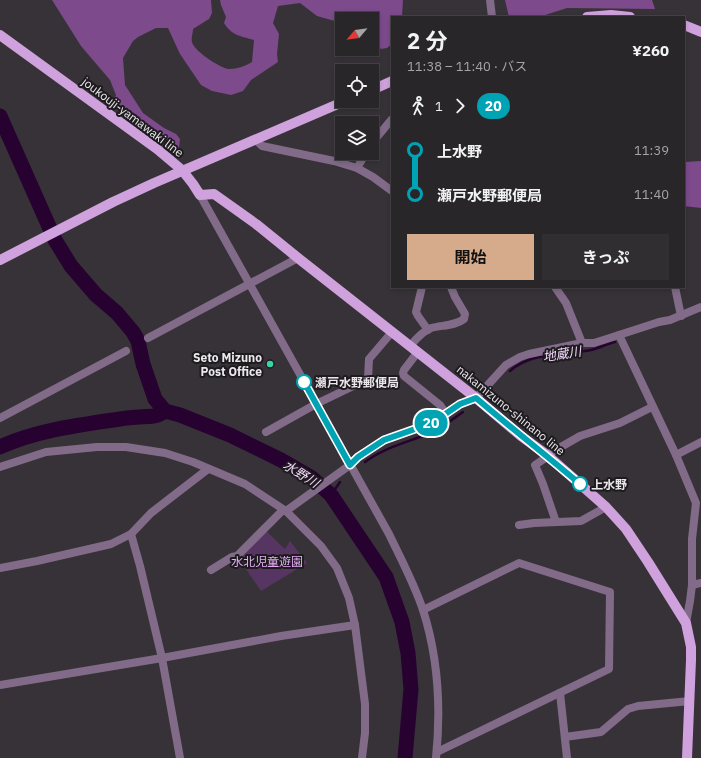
<!DOCTYPE html>
<html lang="ja">
<meta charset="utf-8">
<style>
body{margin:0;font-family:"IBM Plex Sans","Noto Sans JP",sans-serif;background:#312e32;color:#f1f3f6;height:100vh;display:flex;flex-direction:column;font-size:15px;white-space:nowrap}
*{box-sizing:border-box;margin:0}
p{font-size:13px;color:#a5a5a8}
.icon{flex:none;width:22px;height:22px;fill:none;stroke:currentColor;stroke-width:2;stroke-linecap:round;stroke-linejoin:round}
.map{position:relative;flex:1;overflow:hidden}
.details{position:absolute;left:391px;top:16px;width:294px;height:272px;display:flex;flex-direction:column;background:#29262a;border-radius:0px;box-shadow:0 2px 6px #0003,0 0 0 1px #454347}
.details>*{flex:none}
.badge{padding:0 8px;border-radius:13px;font-size:14px;line-height:26px}
.needle{width:26px;rotate:241deg}
.controls{position:absolute;left:335px;top:12px;display:grid;gap:8px}
.controls a{display:grid;place-items:center;width:44px;height:44px;border-radius:0px;background:#29262a;box-shadow:0 2px 6px #0003,0 0 0 1px #454347;font-size:20px}
.map>.badge{position:absolute;translate:-50% -50%;box-shadow:0 0 0 2px #fff}
.legs{display:flex;align-items:center;gap:6px;height:44px;padding:0 16px;font-size:13px}
.legs p{margin-inline-start:auto}
.headline{display:flex;align-items:center;justify-content:space-between;height:68px;padding:0 16px}
h1{font-size:22px;font-weight:700;line-height:30px}
.cta{display:flex;gap:8px;margin-top:auto;padding:8px 16px}
.cta a{flex:1;height:46px;border-radius:0px;background:#d6ab8b;color:#111;font-size:16px;font-weight:700;line-height:46px;text-align:center}
.cta a+a{background:#312e32;color:#f1f3f6}
ul{padding:0 16px;list-style:none}
li{display:flex;align-items:center;gap:14px;height:44px;font-size:15px}
li i{display:grid;place-items:center;width:6px;height:100%;margin:0 5px;background:currentColor}
li i::after{content:'';width:10px;height:10px;margin:-5px;border:3px solid;border-radius:50%;background:#29262a}
li p{margin-inline-start:auto}
li:first-child i{background:linear-gradient(#0000 50%,currentColor 0)}
li:last-child i{background:linear-gradient(currentColor 50%,#0000 0)}
.map>svg:first-child{display:block}
.green{fill:#573562}
.forest{fill:#7d4a8c}
.lines{fill:none;stroke-linecap:round;stroke-linejoin:round}
.stream{stroke:#270231;stroke-width:2.5}
.river{stroke:#270231;stroke-width:15}
.minor{stroke:#826b89;stroke-width:8}
.major{stroke:#cfa1dd;stroke-width:10}
.line-1-casing{stroke:#fff;stroke-width:9}
.line-1{stroke:#00a3b4;stroke-width:6}
.poi-dot{fill:#38d4a6;stroke:#1d1b1e;stroke-width:1.5}
.stop-1-dot{fill:#fff;stroke:#00a3b4;stroke-width:2}
.labels{text-anchor:middle;dominant-baseline:central;stroke-width:4;stroke-linejoin:round;paint-order:stroke}
.street-label{font-size:12px;fill:#ebe7ec;stroke:#1d1b1e}
.poi-label{font-size:12px;font-weight:bold;fill:#ebe7ec;stroke:#1d1b1e;text-anchor:end}
.stop-label{font-size:12px;font-weight:bold;fill:#ebe7ec;stroke:#1d1b1e;text-anchor:start}
.park-label{font-size:12px;fill:#e5adf7;stroke:#1d1b1e}
.water-label{font-size:13px;font-style:italic;fill:#f3d7fc;stroke:#1d1b1e}
</style>
<div class="map">
<svg width="701" height="758" viewBox="0 0 701 758">
<rect width="100%" height="100%" fill="#373238"/>
<!-- green -->
<polygon class="green" points="264,529 285,549 290,541 307,563 261,591 237,556"/>
<!-- forest -->
<g class="forest">
<path d="M52,0h159l1,13 -3,6 -16,10c0,4 -2,9 -1,13 2,9 28,26 37,27 9,0 16,-3 23,-7l2,-22c-13,-4 -22,-4 -30,-17l2,-6 -5,-12 -1,-5h183l-1,17h-10v27l-5,4 -6,1 -9,-10v-20h-30v4l-25,-7 -17,-13 -22,3 -5,17 6,11 -2,20 1,8 -27,18 -8,11 -12,4 -19,-4 -11,-6 -21,-31 -12,-26h-12l-18,9 -5,4 -10,17 2,27 18,28 21,15 12,6 4,5 -1,9 -65,-47 2,-6 -6,-15 -29,-34z"/>
<polygon points="505,0 652,0 655,9 567,8 539,17 509,17"/>
<polygon points="701,161 701,208 684,206 684,162"/>
</g>
<g class="lines">
<!-- stream -->
<g class="stream">
<path d="M510,371c21,-19 55,-16 81,-21 8,-2 16,-6 24,-8"/>
<path d="M365,462c21,-16 46,-20 69,-31 10,-5 19,-12 29,-19"/>
<polyline points="331,495 340,482"/>
</g>
<!-- river -->
<g class="river">
<polyline points="0,116 55,240 71,266 96,295 117,313 133,332 138,341 143,364 155,399 165,411"/>
<path d="M0,447c37,-17 80,-22 120,-28 11,-2 23,-2 34,-3 4,0 8,-3 11,-5l15,4 50,20 51,25 31,18 19,17 55,82 16,45 6,31 3,36 -6,69"/>
</g>
<!-- minor -->
<g class="minor">
<polyline points="490,0 492,17"/>
<polyline points="256,140 262,146 334,161 357,168 373,177 392,191"/>
<polyline points="372,143 392,119"/>
<polyline points="357,168 366,153"/>
<path d="M200,195l189,339c12,25 25,49 34,76 15,47 18,99 13,148"/>
<polyline points="422,287 416,312 418,316 428,330"/>
<polyline points="555,287 566,303 582,343"/>
<polyline points="675,287 681,316"/>
<polyline points="619,335 676,455 696,503 692,539 692,585 690,601 686,623"/>
<polyline points="148,338 298,258"/>
<path d="M410,346c5,-6 13,-15 21,-18 11,-3 24,-2 33,-9l1,-5 -10,-17 -4,-10"/>
<polyline points="417,353 404,370 403,373 404,376 440,405 446,414"/>
<polyline points="0,418 126,351"/>
<polyline points="266,432 316,404 368,379 369,359 392,332"/>
<polyline points="676,455 701,442"/>
<polyline points="0,467 46,452 97,447 126,447 165,453 193,462 245,484 286,511 321,546 337,568 349,598 355,625 365,704 365,733 362,758"/>
<polyline points="286,511 350,465 358,457 384,440 432,423 460,404 476,398 506,365 520,357 529,354 582,343 594,343 619,335 659,322 670,320 701,307"/>
<polyline points="556,522 543,484 535,465 544,459 547,455 580,436 620,423 652,407"/>
<polyline points="519,525 534,523 581,521 606,507"/>
<polyline points="131,534 140,566 162,658 180,758"/>
<polyline points="0,568 37,561 111,544 131,534 151,513 208,469"/>
<polyline points="211,570 232,557 237,556 283,510"/>
<polyline points="692,585 701,583"/>
<polyline points="423,610 519,563 610,592 609,669 437,752"/>
<polyline points="0,685 162,658 281,636 355,625"/>
<polyline points="560,693 567,758"/>
<polyline points="565,737 601,732 628,709 638,706 690,701"/>
</g>
<!-- major -->
<g class="major">
<polyline points="587,17 611,15 630,17"/>
<polyline points="684,25 701,32"/>
<polyline points="0,35 157,149 182,170 193,184 200,195 214,194 256,224 298,258 476,398 521,436 547,455 606,507 626,529 648,562 686,623 691,647 691,660 687,758"/>
<polyline points="372,90 392,81"/>
<polyline points="0,260 113,202 154,183 345,101"/>
</g>
</g>
<g class="lines">
<defs>
<path id="line-1" d="M304,382l46,83 8,-8 26,-17 48,-17 28,-19 16,-6c34,29 70,57 104,86"/>
</defs>
<!-- line-1 casing -->
<use href="#line-1" class="line-1-casing"/>
<!-- line-1 -->
<use href="#line-1" class="line-1"/>
</g>
<!-- markers -->
<circle class="poi-dot" cx="270" cy="364" r="4"/>
<g class="stop-1-dot">
<circle cx="304" cy="382" r="7"/>
<circle cx="580" cy="484" r="7"/>
</g>
<g class="labels">
<!-- street labels -->
<g class="street-label">
<text transform="translate(133 117) rotate(37)">joukouji-yamawaki line</text>
<text transform="translate(511 410) rotate(39)">nakamizuno-shinano line</text>
</g>
<!-- poi labels -->
<g class="poi-label">
<text x="262" y="357">Seto Mizuno<tspan x="262" dy="14">Post Office</tspan></text>
</g>
<!-- stop labels -->
<g class="stop-label">
<text x="315" y="382">瀬戸水野郵便局</text>
<text x="591" y="484">上水野</text>
</g>
<!-- park labels -->
<g class="park-label">
<text x="267" y="561">水北児童遊園</text>
</g>
<!-- water labels -->
<g class="water-label">
<text transform="translate(562 354) rotate(-9)">地蔵川</text>
<text transform="translate(301 474) rotate(32)">水野川</text>
</g>
</g>
</svg>
<div class="controls">
<a><svg class="needle" viewBox="-14 -14 28 28"><path d="M0-13l5 13h-10z" fill="#e53935"/><path d="M0 13l5-13h-10z" fill="#a5a5a8"/></svg></a>
<a><svg class="icon" aria-label="locate" viewBox="0 0 24 24"><circle cx="12" cy="12" r="6"/><path d="M12 2v4M12 18v4M2 12h4M18 12h4"/></svg></a>
<a><svg class="icon" aria-label="layers" viewBox="0 0 24 24"><path d="M12 4l9 5-9 5-9-5zM3 14l9 5 9-5"/></svg></a>
</div>
<b class="badge" style="left:431px;top:423px;background:#00a3b4;color:#fff">20</b>
<section class="details">
<div class="headline"><div><h1>2 分</h1><p>11:38 – 11:40 · バス</p></div><b>¥260</b></div>
<div class="legs"><svg class="icon" aria-label="walk" viewBox="0 0 24 24"><circle cx="13" cy="4" r="2"/><path d="M13 8l-2 6 4 7M11 14l-3 7M7 12l3-4h3l4 4"/></svg>1<svg class="icon" aria-label="forward" viewBox="0 0 24 24"><path d="M9 5l7 7-7 7"/></svg><b class="badge" style="background:#00a3b4;color:#fff">20</b></div>
<ul>
<li><i style="color:#00a3b4"></i><b>上水野</b><p>11:39</p></li>
<li><i style="color:#00a3b4"></i><b>瀬戸水野郵便局</b><p>11:40</p></li>
</ul>
<div class="cta"><a>開始</a><a>きっぷ</a></div>
</section>
</div>
